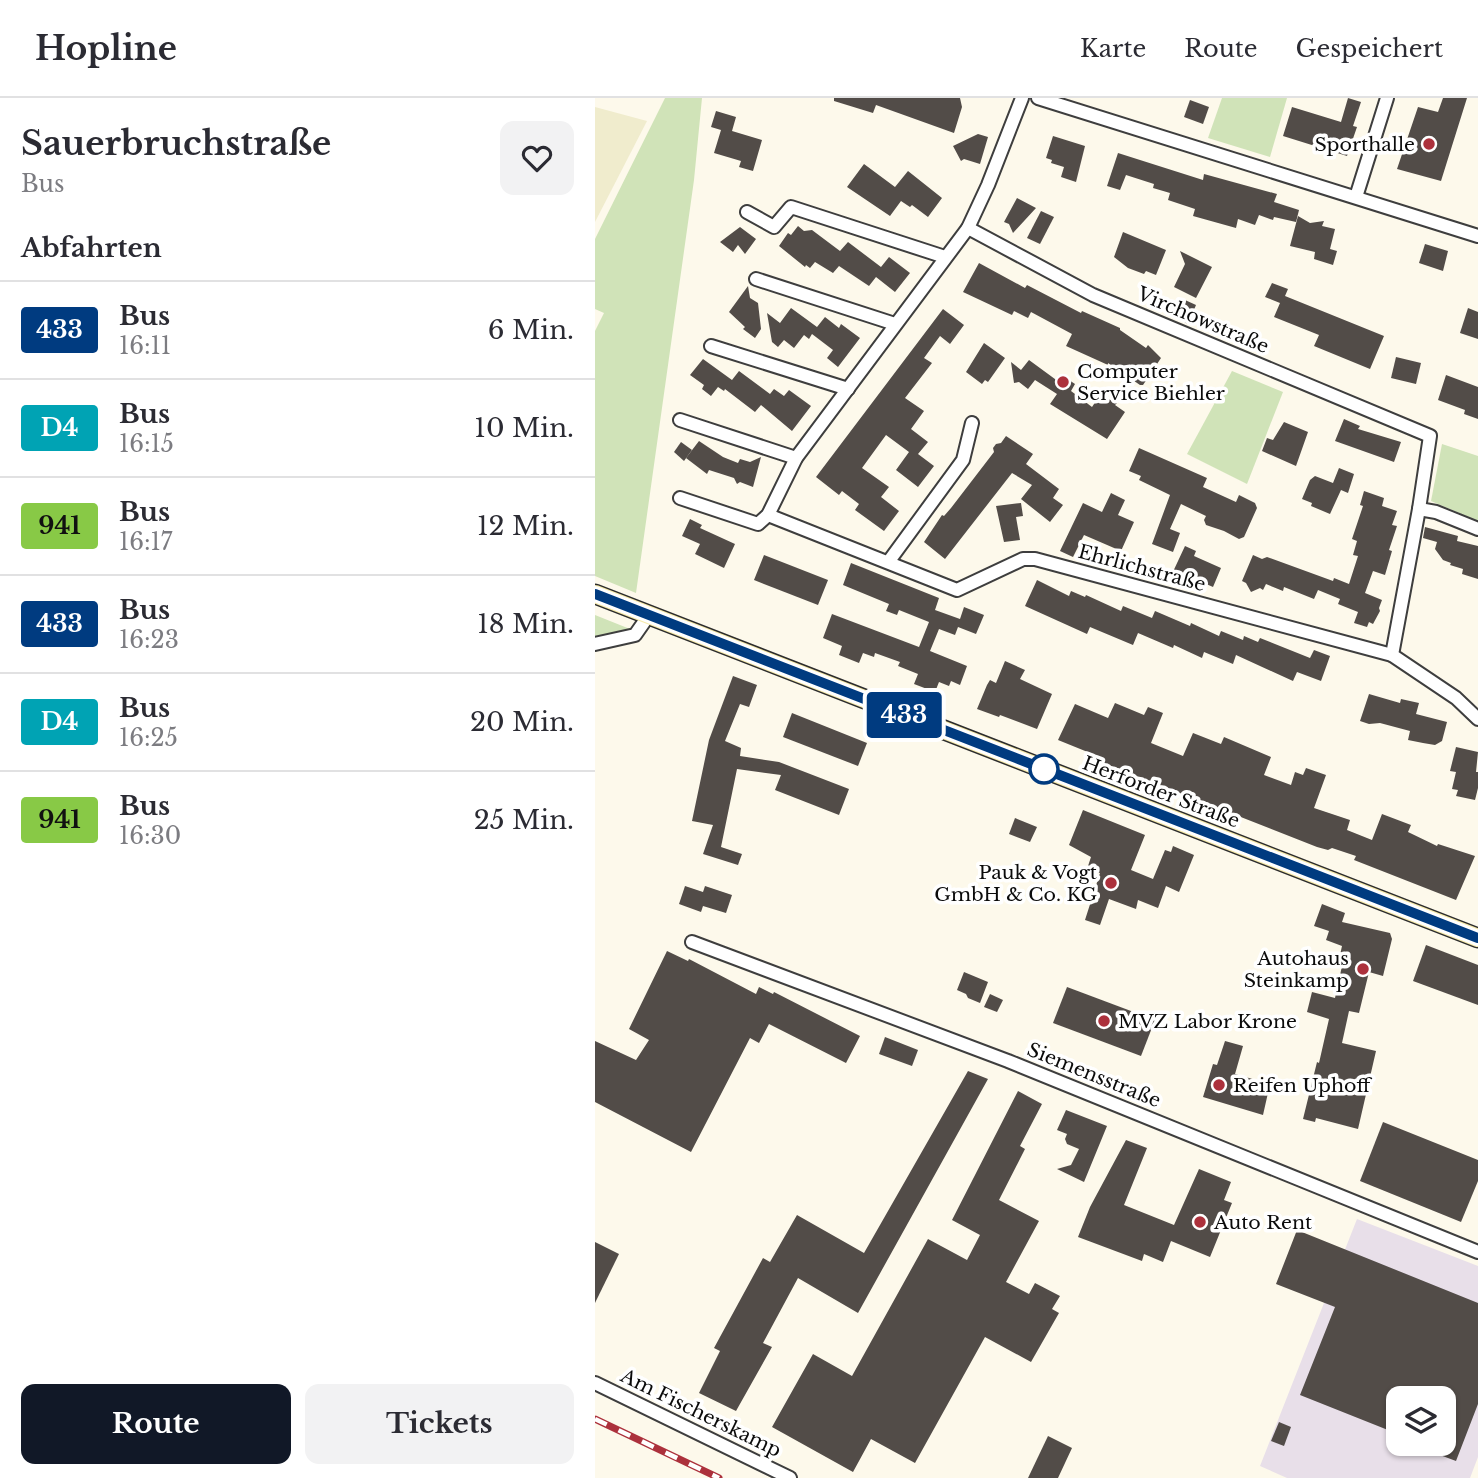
<!DOCTYPE html>
<html lang="de">
<meta charset="utf-8">
<style>
body{margin:0;font-family:"Libre Baskerville",serif;background:#f2f2f3;color:#2b2b33;height:100vh;display:flex;flex-direction:column;font-size:26px;white-space:nowrap}
*{box-sizing:border-box;margin:0}
p{font-size:23px;color:#7c7c81}
.icon{flex:none;width:38px;height:38px;fill:none;stroke:currentColor;stroke-width:2;stroke-linecap:round;stroke-linejoin:round}
.map{position:relative;flex:1;overflow:hidden}
.details{display:flex;flex-direction:column;background:#fff;width:595px}
.details>*{flex:none}
.badge{padding:0 14px;border-radius:5px;font-size:24px;line-height:46px}
.buttons{position:absolute;left:791px;top:1288px;display:grid;gap:14px}
.buttons a{display:grid;place-items:center;width:70px;height:70px;border-radius:14px;background:#fff;box-shadow:0 2px 5px #0004;font-size:35px}
.map>.badge{position:absolute;translate:-50% -50%;box-shadow:0 0 0 4px #fff}
h2{padding:0 21px;font-size:26px;line-height:63px}
.round{display:grid;place-items:center;flex:none;width:74px;height:74px;border-radius:14px;background:#f2f2f3}
.headline{display:flex;align-items:center;justify-content:space-between;height:119px;padding:0 21px}
h1{font-size:33px;font-weight:800;line-height:52px}
.button{display:flex;gap:14px;margin-top:auto;padding:14px 21px}
.button a{flex:1;height:80px;border-radius:14px;background:#111827;color:#fff;font-size:28px;font-weight:800;line-height:80px;text-align:center}
.button a+a{background:#f2f2f3;color:#2b2b33}
ul{padding:0;list-style:none}
li{display:flex;align-items:center;gap:21px;height:98px;padding:0 21px;border-top:2px solid #e1e1e2}
li div{flex:1}
li b{display:block;font-size:26px}
li em{font-style:normal}
li .badge{min-width:77px;font-weight:700;text-align:center}
header{display:flex;align-items:center;gap:42px;box-sizing:border-box;height:98px;padding:0 35px;background:#fff;border-bottom:2px solid #e1e1e2}
header strong{font-size:33px}
nav{display:flex;gap:38px;margin-inline-start:auto;font-size:24px}
main{display:flex;flex:1;min-height:0}
.map>svg:first-child{display:block}
.industrial{fill:#e8dfe9;fill-rule:evenodd}
.farmland{fill:#f0eccd}
.green{fill:#d0e3b8}
.building{fill:#524c48}
.lines{fill:none;stroke-linecap:round;stroke-linejoin:round}
.minor-casing{stroke:#3e3e3e;stroke-width:16}
.secondary-casing{stroke:#2d2d2d;stroke-width:21}
.minor{stroke:#fff;stroke-width:12}
.secondary{stroke:#f7ebac;stroke-width:18}
.rail-casing{stroke:#ac313c;stroke-width:7}
.rail{stroke:#fff;stroke-width:4.5;stroke-dasharray:13;stroke-linecap:butt}
.line-casing{stroke:#fff;stroke-width:16}
.line{stroke:#003b80;stroke-width:10}
.poi-dot{fill:#ac313c;stroke:#fff;stroke-width:2.5}
.stop-dot{fill:#fff;stroke:#003b80;stroke-width:3.5}
.labels{text-anchor:middle;dominant-baseline:central;stroke-width:7;stroke-linejoin:round;paint-order:stroke}
.poi-label{font-size:19px;fill:#0b0b0b;stroke:#fff;text-anchor:start}
.street-label{font-size:19px;fill:#0b0b0b;stroke:#fff}
</style>
<header>
<strong>Hopline</strong>
<nav><a>Karte</a><a>Route</a><a>Gespeichert</a></nav>
</header>
<main>
<section class="details">
<div class="headline"><div><h1>Sauerbruchstraße</h1><p>Bus</p></div><a class="round"><svg class="icon" aria-label="heart" viewBox="0 0 24 24"><path d="M12 20l-8-8c-3-5 5-10 8-4 3-6 11-1 8 4z"/></svg></a></div>
<h2>Abfahrten</h2>
<ul>
<li><span class="badge" style="background:#003b80;color:#fff">433</span><div><b>Bus</b><p>16:11</p></div><em>6 Min.</em></li>
<li><span class="badge" style="background:#00a3b4;color:#fff">D4</span><div><b>Bus</b><p>16:15</p></div><em>10 Min.</em></li>
<li><span class="badge" style="background:#88c946;color:#111">941</span><div><b>Bus</b><p>16:17</p></div><em>12 Min.</em></li>
<li><span class="badge" style="background:#003b80;color:#fff">433</span><div><b>Bus</b><p>16:23</p></div><em>18 Min.</em></li>
<li><span class="badge" style="background:#00a3b4;color:#fff">D4</span><div><b>Bus</b><p>16:25</p></div><em>20 Min.</em></li>
<li><span class="badge" style="background:#88c946;color:#111">941</span><div><b>Bus</b><p>16:30</p></div><em>25 Min.</em></li>
</ul>
<div class="button"><a>Route</a><a>Tickets</a></div>
</section>
<div class="map">
<svg width="883" height="1380" viewBox="0 0 883 1380">
<rect width="100%" height="100%" fill="#fdf9eb"/>
<!-- industrial -->
<path class="industrial" d="M762,1121l121,47v191l-8,21h-183l-27,-12zM803,1300h46v46h-46z"/>
<!-- farmland -->
<polygon class="farmland" points="0,9 52,23 0,124"/>
<!-- green -->
<g class="green">
<polygon points="70,0 107,0 99,82 41,495 0,478 0,233 9,215 0,211 0,141"/>
<polygon points="627,0 692,0 675,59 613,40"/>
<polygon points="637,273 688,294 652,386 592,356"/>
<polygon points="847,346 883,358 883,423 836,403"/>
<polygon points="0,517 35,531 0,554"/>
</g>
<!-- building -->
<g class="building">
<polygon points="239,0 365,0 367,9 359,35 281,7 278,15 239,3"/>
<polygon points="753,0 766,4 758,28 762,29 752,58 688,38 697,9 746,24"/>
<polygon points="848,0 872,0 846,83 802,71 823,9 843,14"/>
<polygon points="595,2 614,9 608,26 589,19"/>
<polygon points="121,13 141,19 137,33 167,42 158,73 144,69 146,63 119,55 126,32 116,29"/>
<polygon points="383,36 393,39 385,66 369,61 366,63 358,48"/>
<polygon points="458,38 490,48 481,84 466,79 469,69 456,65 457,62 451,60"/>
<polygon points="523,55 608,82 609,76 682,96 679,104 704,112 701,124 679,119 678,122 664,117 660,127 643,121 641,130 598,118 600,111 573,102 575,95 558,90 559,86 531,77 525,92 512,88"/>
<polygon points="269,66 300,89 313,73 347,100 333,119 317,107 315,109 306,103 295,118 252,89"/>
<polygon points="422,100 441,110 418,135 414,126 409,124"/>
<polygon points="446,113 459,119 445,146 432,140"/>
<polygon points="703,118 715,125 729,123 727,128 740,131 735,151 742,153 738,167 719,161 720,154 695,148"/>
<polygon points="203,128 209,133 217,132 245,153 253,144 286,169 294,159 315,175 300,194 281,179 274,188 244,168 238,175 220,164 215,170 211,167 210,169 184,148 193,135 196,137"/>
<polygon points="145,129 161,141 150,156 143,147 138,154 125,144"/>
<polygon points="528,134 571,152 561,177 551,173 549,176 533,170 519,159"/>
<polygon points="830,146 853,153 848,173 824,165"/>
<polygon points="585,153 617,169 601,200 579,189 590,166"/>
<polygon points="384,165 430,190 432,187 486,215 487,213 525,230 525,232 551,250 553,247 566,260 548,287 545,287 513,265 513,267 471,248 477,236 436,214 433,220 419,213 417,217 368,194"/>
<polygon points="677,185 693,191 690,198 789,238 775,271 719,248 724,237 679,219 685,205 670,199"/>
<polygon points="153,188 155,200 163,205 166,231 160,240 148,231 150,229 134,214"/>
<polygon points="590,202 601,207 593,226 581,220"/>
<polygon points="196,210 222,229 230,219 244,230 246,226 265,240 243,269 232,260 238,252 217,236 214,241 209,237 199,250 189,242 183,249 177,244 172,215 185,225"/>
<polygon points="873,210 883,214 883,241 865,235"/>
<polygon points="348,211 369,227 355,246 345,238 329,260 337,265 310,300 329,313 316,331 333,344 323,356 339,368 323,389 301,372 314,354 291,337 267,370 294,389 286,399 304,413 289,433 260,412 264,406 247,393 244,397 221,379"/>
<polygon points="389,245 410,260 393,284 390,282 387,286 371,274"/>
<polygon points="801,259 826,265 821,286 796,280"/>
<polygon points="108,261 137,282 144,273 175,296 179,291 189,298 194,292 216,308 197,333 166,307 160,314 130,291 129,293 123,289 116,298 107,291 109,287 95,277"/>
<polygon points="434,262 464,284 468,278 480,286 476,293 497,309 505,297 522,305 520,307 530,314 512,341 455,306 462,296 440,282 433,291 424,284 419,285 416,264 426,272"/>
<polygon points="851,277 883,289 883,321 869,316 870,312 843,302"/>
<polygon points="749,321 765,328 763,331 806,344 799,364 740,343"/>
<polygon points="689,324 713,334 701,368 667,353 672,340 678,342"/>
<polygon points="411,338 438,356 431,366 464,391 458,400 468,407 455,424 426,401 437,387 417,375 350,461 329,444 347,417 349,418 356,410 399,354 398,350 401,346 406,345"/>
<polygon points="104,343 128,359 143,365 145,361 155,364 166,359 158,389 145,384 142,386 139,380 114,372 112,376 91,360"/>
<polygon points="86,344 97,352 89,363 79,354"/>
<polygon points="544,350 612,380 608,389 641,404 644,397 660,405 662,410 649,439 644,441 629,433 611,427 609,422 611,418 586,406 575,431 585,435 578,454 557,446 575,397 544,382 546,378 534,373"/>
<polygon points="744,370 759,376 753,395 746,392 735,416 716,408 717,405 707,401 715,382 720,378 738,385"/>
<polygon points="769,393 789,400 787,408 802,413 797,427 802,428 794,452 797,453 790,477 778,473 770,495 787,502 784,510 785,513 778,526 774,524 772,529 759,525 763,514 743,506 745,501 723,492 719,501 689,489 688,493 671,486 668,492 665,490 656,494 651,485 647,483 658,457 667,461 672,459 738,483 739,480 754,486 763,458 758,457 762,443 757,441 768,408 765,407"/>
<polygon points="516,395 530,402 523,417 539,424 526,453 489,437 478,459 465,453 488,405 507,414"/>
<polygon points="426,405 428,418 421,419 425,442 409,444 401,408"/>
<polygon points="95,421 107,427 105,430 140,446 129,470 100,456 105,446 87,438"/>
<polygon points="830,429 863,438 862,443 883,448 883,481 867,476 868,471 855,467 856,465 848,462 840,451 842,444 828,440"/>
<polygon points="590,448 601,453 599,458 626,470 618,489 591,477 588,483 576,478"/>
<polygon points="169,457 233,482 223,507 159,482"/>
<polygon points="256,465 344,500 340,512 365,521 369,509 389,517 381,536 363,529 360,537 344,531 335,553 372,568 365,587 356,583 354,588 344,584 340,594 319,586 323,576 303,568 305,564 280,555 279,559 268,555 264,565 244,557 247,548 228,540 237,516 324,549 334,524 304,512 302,517 291,513 294,506 248,487"/>
<polygon points="442,482 474,498 476,493 490,499 491,497 526,513 528,508 557,520 560,513 595,528 596,525 624,538 626,533 648,542 649,538 663,544 665,540 715,560 719,552 735,558 726,583 702,574 698,583 641,557 638,566 609,554 607,560 579,547 578,550 543,535 538,547 495,529 492,536 430,508"/>
<polygon points="410,563 430,572 425,581 457,596 442,631 405,617 404,619 382,611 392,587 395,582 401,585"/>
<polygon points="138,578 162,587 154,609 145,606 130,643 146,650 145,658 184,664 254,691 244,717 180,692 186,677 142,671 126,749 147,756 143,767 108,756 118,727 97,723 114,642"/>
<polygon points="774,596 805,605 806,601 824,605 821,616 852,624 847,643 840,647 828,645 813,642 815,633 785,625 774,626 765,623"/>
<polygon points="520,605 549,617 553,609 568,615 556,645 588,658 598,635 626,646 629,639 676,659 669,677 696,687 700,674 708,677 711,670 731,677 719,710 755,722 752,732 777,742 787,716 816,727 813,734 842,748 843,746 880,758 861,802 759,762 761,758 737,750 733,752 722,749 503,663 505,659 463,642 480,606 513,620"/>
<polygon points="197,615 272,645 263,668 188,639"/>
<polygon points="861,649 883,654 881,674 883,674 883,690 880,702 861,698 863,692 857,691 861,674 855,673"/>
<polygon points="488,712 550,737 536,772 558,781 570,752 576,754 578,748 599,757 584,794 571,788 563,810 543,802 541,811 514,801 505,827 490,822 505,775 492,771 496,759 474,747"/>
<polygon points="420,720 442,729 435,744 414,736"/>
<polygon points="90,788 108,794 110,788 137,797 131,815 108,808 106,814 84,806"/>
<polygon points="727,806 750,815 747,824 795,835 797,841 788,878 774,874 764,915 754,913 747,945 781,953 763,1031 721,1020 720,1024 708,1021 722,964 724,965 734,921 712,914 717,894 740,900 747,868 743,866 747,848 731,842 734,833 719,828"/>
<polygon points="831,847 883,867 883,907 818,883"/>
<polygon points="72,853 93,863 94,861 161,896 164,889 178,896 179,894 265,938 251,965 174,926 164,945 155,940 96,1054 0,1004 0,943 41,962 54,942 34,931"/>
<polygon points="369,874 393,884 385,905 373,900 371,896 362,892"/>
<polygon points="472,889 560,922 546,958 458,925"/>
<polygon points="395,896 408,902 402,914 389,909"/>
<polygon points="290,939 323,952 317,968 284,956"/>
<polygon points="630,943 648,948 640,976 675,986 668,1017 608,999 618,966 622,967"/>
<polygon points="373,973 393,981 263,1215 203,1180 168,1245 177,1249 141,1313 104,1295 125,1253 119,1250 168,1160 175,1164 202,1117 269,1155"/>
<polygon points="423,993 447,1006 425,1048 430,1051 404,1102 444,1123 411,1184 434,1196 440,1185 465,1198 457,1211 464,1215 436,1264 390,1239 320,1365 276,1341 258,1374 177,1329 218,1256 257,1278 333,1141 372,1162 385,1137 357,1122"/>
<polygon points="471,1012 512,1028 489,1084 462,1071 476,1067 484,1051 472,1046 470,1041 472,1036 462,1032"/>
<polygon points="788,1024 883,1062 883,1083 866,1124 765,1083"/>
<polygon points="531,1042 552,1050 529,1107 579,1127 604,1071 636,1084 629,1102 637,1105 615,1159 576,1143 568,1164 549,1156 547,1163 483,1139 495,1109"/>
<polygon points="702,1132 883,1205 883,1306 861,1363 818,1347 849,1346 849,1300 803,1300 803,1336 705,1297 740,1209 681,1186"/>
<polygon points="0,1144 24,1156 0,1205"/>
<polygon points="684,1324 696,1329 689,1348 676,1343"/>
<polygon points="453,1338 477,1350 463,1380 433,1380"/>
</g>
<g class="lines">
<defs>
<g id="minor">
<polyline points="443,0 883,138"/>
<polyline points="761,99 792,0"/>
<polyline points="152,114 179,129 196,109 350,159"/>
<polyline points="373,130 498,197 835,338 824,411 797,557 861,600 883,621"/>
<polyline points="161,181 300,226"/>
<polyline points="116,248 253,291"/>
<polyline points="85,322 201,360"/>
<polyline points="85,400 163,426 173,417 201,360 373,130 393,87 427,0"/>
<polyline points="824,411 841,414 883,431"/>
<polyline points="173,417 362,492 428,461 440,461 797,557"/>
<polyline points="294,463 368,362 377,325"/>
<polyline points="0,546 40,537 54,517"/>
<polyline points="97,844 413,963 883,1154"/>
<polyline points="0,1285 195,1380"/>
</g>
<polyline id="secondary" points="0,496 883,840"/>
</defs>
<!-- minor casing -->
<use href="#minor" class="minor-casing"/>
<!-- secondary casing -->
<use href="#secondary" class="secondary-casing"/>
<!-- minor -->
<use href="#minor" class="minor"/>
<!-- secondary -->
<use href="#secondary" class="secondary"/>
<defs>
<polyline id="rail" points="0,1321 124,1380"/>
</defs>
<!-- rail casing -->
<use href="#rail" class="rail-casing"/>
<!-- rail -->
<use href="#rail" class="rail"/>
</g>
<g class="lines">
<defs>
<polyline id="line" points="0,496 883,840"/>
</defs>
<!-- line casing -->
<use href="#line" class="line-casing"/>
<!-- line -->
<use href="#line" class="line"/>
</g>
<!-- markers -->
<g class="poi-dot">
<circle cx="834" cy="46" r="7"/>
<circle cx="468" cy="284" r="7"/>
<circle cx="516" cy="785" r="7"/>
<circle cx="768" cy="871" r="7"/>
<circle cx="509" cy="923" r="7"/>
<circle cx="624" cy="987" r="7"/>
<circle cx="605" cy="1124" r="7"/>
</g>
<circle class="stop-dot" cx="449" cy="671" r="14"/>
<g class="labels">
<!-- poi labels -->
<g class="poi-label">
<text x="820" y="46" text-anchor="end">Sporthalle</text>
<text x="482" y="273">Computer<tspan x="482" dy="22">Service Biehler</tspan></text>
<text x="502" y="774" text-anchor="end">Pauk &amp; Vogt<tspan x="502" dy="22">GmbH &amp; Co. KG</tspan></text>
<text x="754" y="860" text-anchor="end">Autohaus<tspan x="754" dy="22">Steinkamp</tspan></text>
<text x="523" y="923">MVZ Labor Krone</text>
<text x="638" y="987">Reifen Uphoff</text>
<text x="619" y="1124">Auto Rent</text>
</g>
<!-- street labels -->
<g class="street-label">
<text transform="translate(608 222) rotate(23)">Virchowstraße</text>
<text transform="translate(547 470) rotate(15)">Ehrlichstraße</text>
<text transform="translate(566 694) rotate(21)">Herforder Straße</text>
<text transform="translate(499 977) rotate(22)">Siemensstraße</text>
<text transform="translate(106 1315) rotate(26)">Am Fischerskamp</text>
</g>
</g>
</svg>
<div class="buttons">
<a><svg class="icon" aria-label="layers" viewBox="0 0 24 24"><path d="M12 4l9 5-9 5-9-5zM3 14l9 5 9-5"/></svg></a>
</div>
<b class="badge" style="left:309px;top:617px;background:#003b80;color:#fff">433</b>
</div>
</main>
